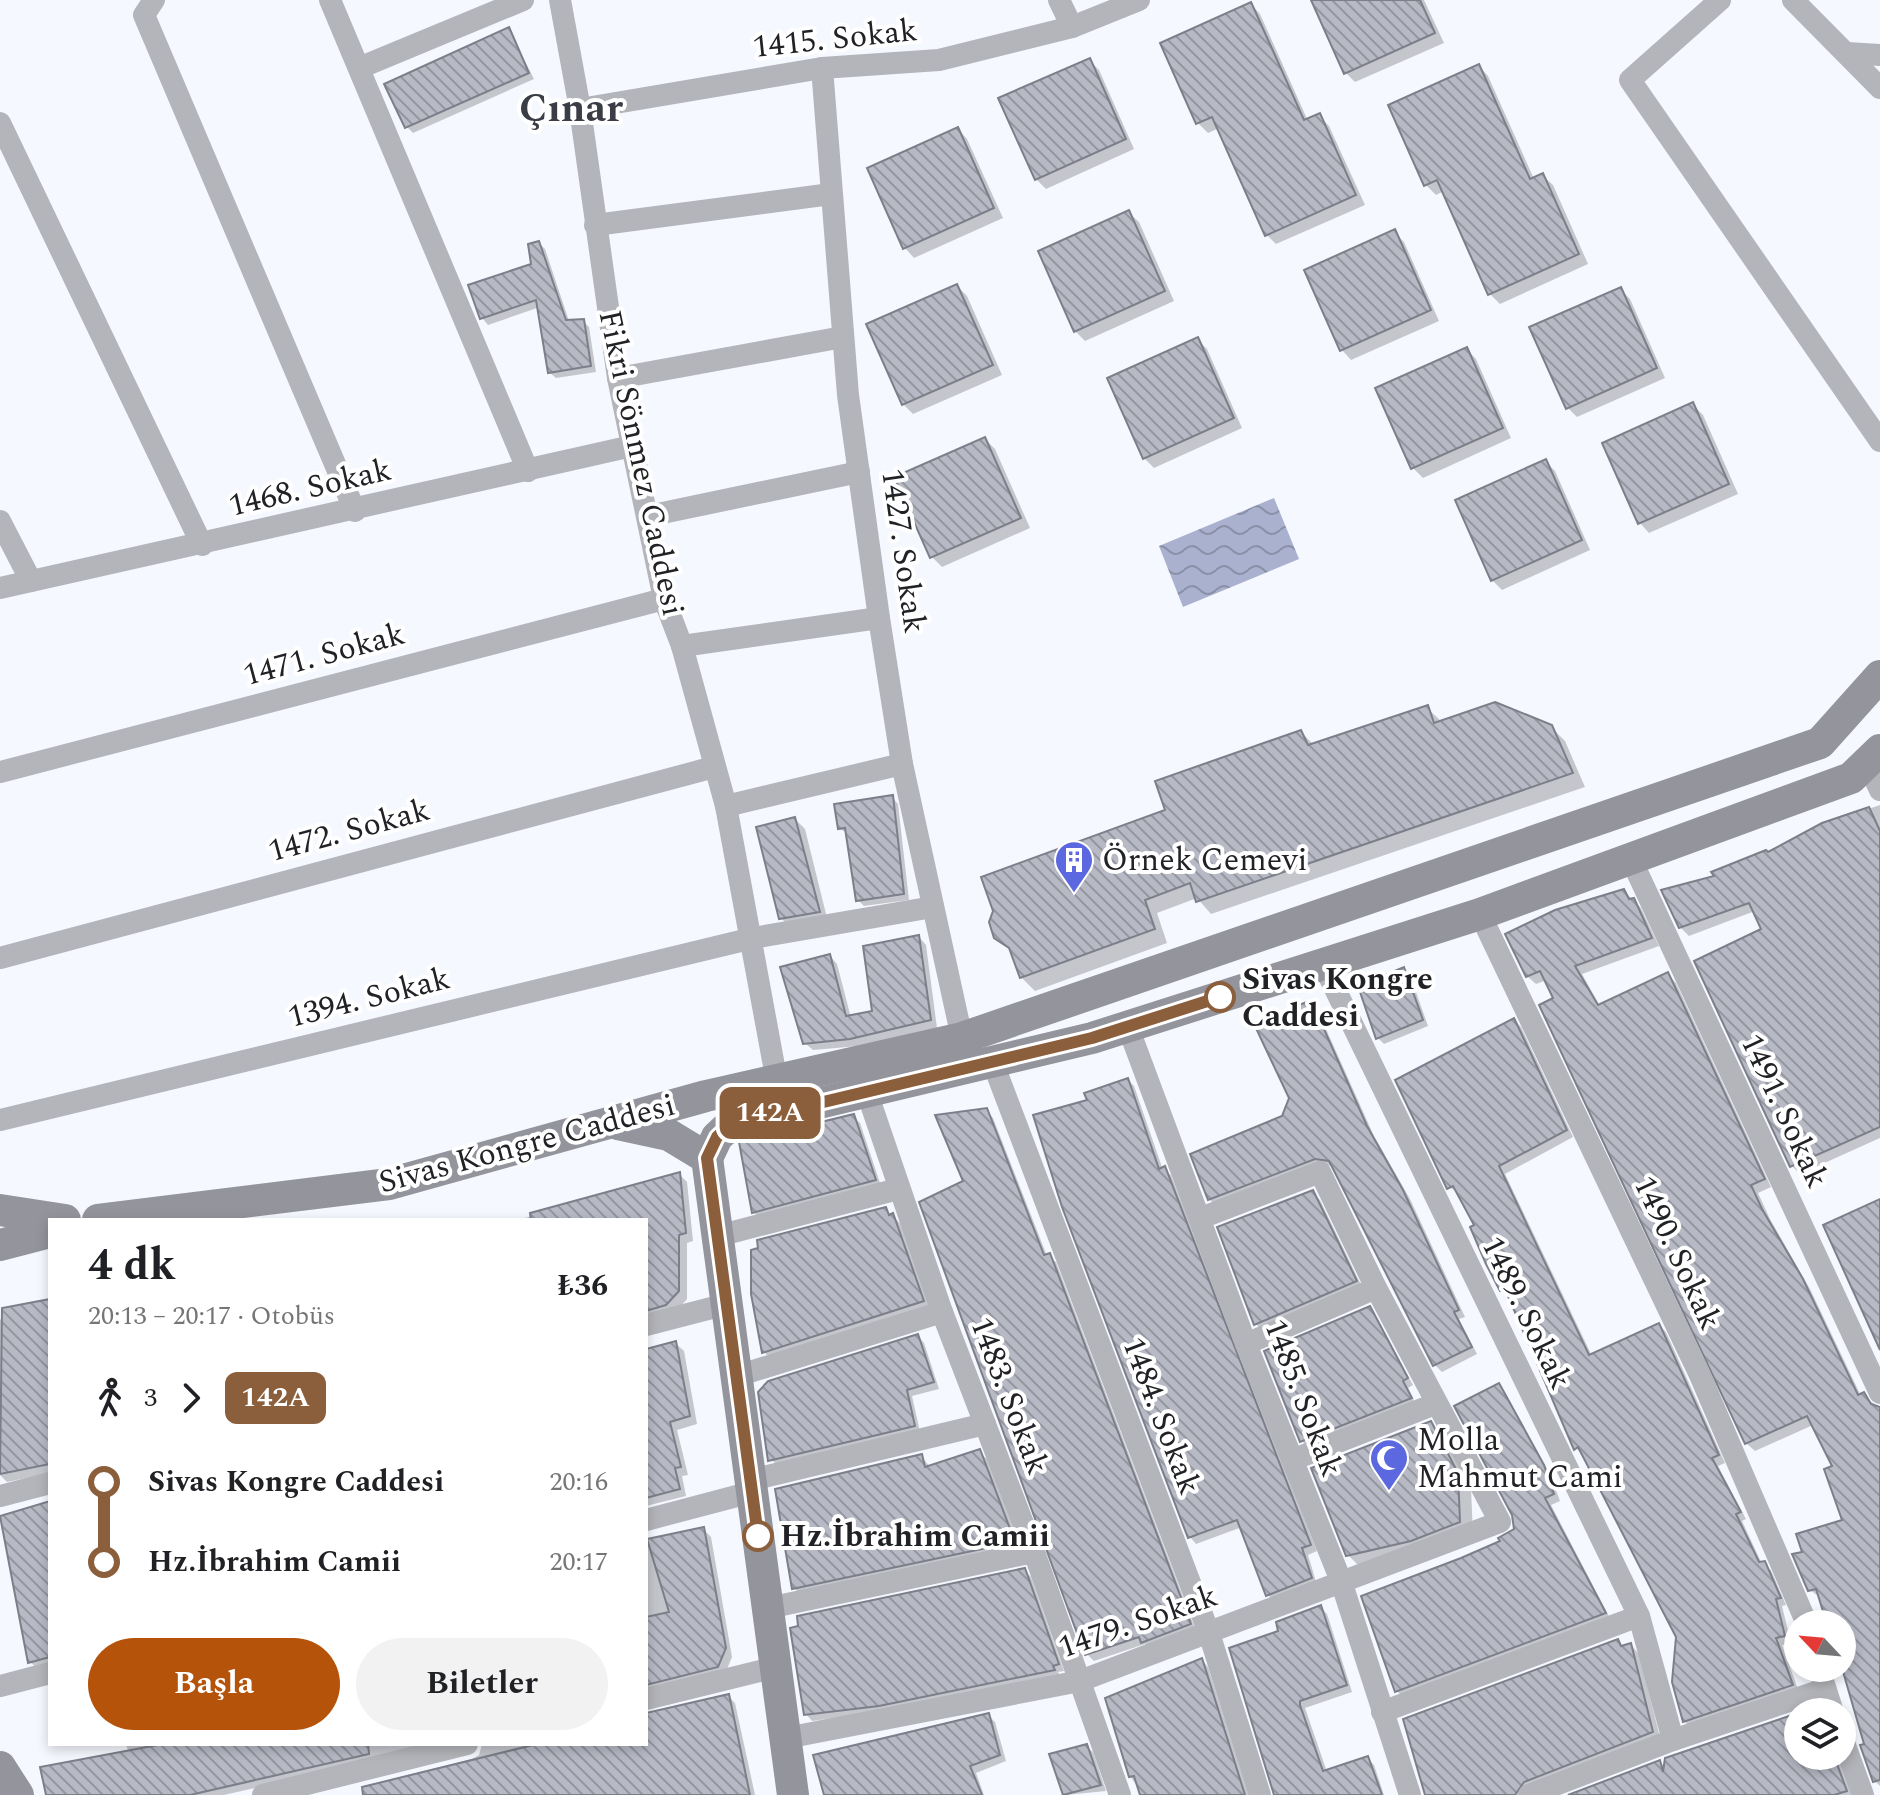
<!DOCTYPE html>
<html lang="tr">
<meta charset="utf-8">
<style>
body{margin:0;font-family:Spectral,serif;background:#f2f2f2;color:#202124;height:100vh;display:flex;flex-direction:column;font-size:30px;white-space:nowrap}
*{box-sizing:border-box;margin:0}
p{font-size:26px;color:#757577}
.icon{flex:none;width:44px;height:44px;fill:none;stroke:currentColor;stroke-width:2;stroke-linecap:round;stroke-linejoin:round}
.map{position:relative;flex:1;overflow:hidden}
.side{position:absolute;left:48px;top:1218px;width:600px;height:528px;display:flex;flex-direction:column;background:#fff;border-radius:0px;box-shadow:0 4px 12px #0003}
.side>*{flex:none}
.badge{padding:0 16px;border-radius:12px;font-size:28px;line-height:52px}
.needle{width:52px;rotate:296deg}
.tools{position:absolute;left:1784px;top:1610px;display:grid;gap:16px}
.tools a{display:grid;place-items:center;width:72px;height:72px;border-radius:50%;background:#fff;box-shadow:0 4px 12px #0003;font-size:40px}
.map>.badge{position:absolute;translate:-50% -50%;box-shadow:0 0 0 4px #fff}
.legs{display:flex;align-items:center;gap:12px;height:88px;padding:0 40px;font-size:26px}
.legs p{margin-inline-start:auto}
.headline{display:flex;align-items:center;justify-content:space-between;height:136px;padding:0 40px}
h1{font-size:44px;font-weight:700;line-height:60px}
.primary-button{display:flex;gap:16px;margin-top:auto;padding:16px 40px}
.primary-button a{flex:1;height:92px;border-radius:48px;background:#b45309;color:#fff;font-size:32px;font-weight:700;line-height:92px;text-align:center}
.primary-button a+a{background:#f2f2f2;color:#202124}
ul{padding:0 40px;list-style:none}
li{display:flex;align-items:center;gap:28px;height:80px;font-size:30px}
li i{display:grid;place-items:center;width:12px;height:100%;margin:0 10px;background:currentColor}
li i::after{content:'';width:20px;height:20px;margin:-10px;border:6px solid;border-radius:50%;background:#fff}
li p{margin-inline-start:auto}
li:first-child i{background:linear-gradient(#0000 50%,currentColor 0)}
li:last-child i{background:linear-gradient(currentColor 50%,#0000 0)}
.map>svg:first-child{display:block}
.water{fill:url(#water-waves)}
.shadow{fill:#0003}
.building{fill:url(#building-back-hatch);stroke:#7c7f89;stroke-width:2}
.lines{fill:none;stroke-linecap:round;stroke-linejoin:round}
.minor{stroke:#b4b5ba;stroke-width:22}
.secondary{stroke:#93949c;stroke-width:32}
.line-1-casing{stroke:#fff;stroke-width:18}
.line-1{stroke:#8b5e3c;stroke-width:12}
.stop-1-dot{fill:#fff;stroke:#8b5e3c;stroke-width:4}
.labels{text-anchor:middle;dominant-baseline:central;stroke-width:8;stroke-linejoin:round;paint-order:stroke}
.street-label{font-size:32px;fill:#212226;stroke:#fff}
.poi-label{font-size:32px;fill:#212226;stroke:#fff;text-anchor:start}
.stop-label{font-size:32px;font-weight:bold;fill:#212226;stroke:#fff;text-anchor:start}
.district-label{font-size:40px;font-weight:bold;fill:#3a3c46;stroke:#fff}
</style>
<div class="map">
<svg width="1880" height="1795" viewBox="0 0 1880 1795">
<defs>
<pattern id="water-waves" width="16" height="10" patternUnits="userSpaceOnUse" patternTransform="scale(2)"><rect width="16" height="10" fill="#aab1cf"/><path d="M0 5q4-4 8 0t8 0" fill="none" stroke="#8a90a8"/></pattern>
<pattern id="building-back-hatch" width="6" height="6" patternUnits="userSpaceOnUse" patternTransform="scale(2)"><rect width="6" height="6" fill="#b7bac5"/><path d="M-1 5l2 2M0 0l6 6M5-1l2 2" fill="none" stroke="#9497a0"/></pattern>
</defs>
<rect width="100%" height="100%" fill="#f6f8ff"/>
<!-- water -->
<polygon class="water" points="1274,498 1299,559 1183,607 1159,546"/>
<!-- shadow -->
<g class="shadow">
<polygon points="1313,0 1424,0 1444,43 1355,82 1345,72"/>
<polygon points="1251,4 1260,14 1308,121 1319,116 1329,126 1365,205 1276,244 1266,234 1219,128 1208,133 1198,123"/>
<polygon points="509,30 534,79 413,133 407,127"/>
<polygon points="1089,60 1099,70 1134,149 1046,189 1036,179"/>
<polygon points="1479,66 1488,76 1534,179 1543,176 1553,185 1588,264 1500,304 1490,294 1444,191 1436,195 1426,185"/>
<polygon points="958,129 967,139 1003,218 914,258 905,248"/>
<polygon points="1129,213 1139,222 1174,301 1085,341 1075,331"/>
<polygon points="1394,232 1404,242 1439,321 1351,360 1342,350"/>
<polygon points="539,243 545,249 569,321 583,321 589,327 596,372 556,378 549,372 540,307 488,325 482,318 533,265"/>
<polygon points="957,286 967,296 1002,375 913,414 903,404"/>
<polygon points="1620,289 1630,299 1665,378 1577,417 1567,407"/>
<polygon points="1197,339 1207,349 1242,428 1154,468 1144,458"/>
<polygon points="1466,349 1476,359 1511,438 1423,478 1413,468 1378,389"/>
<polygon points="1693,405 1703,415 1738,494 1649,533 1640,523"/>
<polygon points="985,439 995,449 1030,528 942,567 932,557 897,478"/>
<polygon points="1545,461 1555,471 1590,550 1502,590 1492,580"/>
<polygon points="1427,708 1441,721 1551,727 1565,741 1585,787 1211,914 1197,898 1157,913 1167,943 1035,991 1021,977 1013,953 996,937 1167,811 1301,732 1314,745"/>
<polygon points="892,797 898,804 909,900 864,906 858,900 848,834 839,828"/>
<polygon points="1880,805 1880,1138 1800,1174 1792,1166 1763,930 1755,911 1689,936 1680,927 1717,878 1825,824"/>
<polygon points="795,819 805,829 828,922 791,928 781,918"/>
<polygon points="1624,891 1641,908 1659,946 1582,974 1600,1006 1668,975 1676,983 1771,1187 1758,1193 1770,1219 1810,1289 1861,1396 1880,1407 1880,1786 1875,1781 1842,1661 1842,1624 1830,1624 1821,1598 1810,1590 1805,1553 1845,1521 1835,1467 1813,1425 1755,1451 1746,1443 1547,980 1536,984 1527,976"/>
<polygon points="919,937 926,945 937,1028 859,1046 813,1050 805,1043 830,956 837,964 851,1018 874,1013"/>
<polygon points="1404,969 1410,975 1428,1026 1384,1044 1378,1038"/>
<polygon points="1310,1002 1317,1009 1374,1136 1410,1199 1465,1317 1459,1319 1477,1354 1442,1372 1435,1365 1333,1166 1323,1165 1216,1206 1209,1199 1193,1155 1237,1134 1283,1117 1291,1098"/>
<polygon points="1514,1020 1521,1027 1573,1137 1505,1174 1592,1356 1659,1325 1666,1332 1725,1463 1718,1466 1746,1519 1742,1521 1762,1564 1771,1570 1786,1605 1782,1606 1791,1643 1782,1645 1799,1692 1691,1728 1684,1721 1678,1636 1583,1455 1576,1448 1509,1297 1501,1289 1477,1226 1459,1193 1449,1187"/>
<polygon points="1128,1080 1134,1086 1163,1170 1171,1175 1317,1551 1308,1555 1317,1585 1274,1601 1268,1595 1242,1527 1196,1544 1190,1537 1090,1102"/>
<polygon points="986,1110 993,1118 1047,1256 1056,1262 1196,1631 1150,1649 1145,1644 1094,1661 1087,1654"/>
<polygon points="853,1117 860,1123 881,1186 760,1218 753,1212"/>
<polygon points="679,1174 687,1182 693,1241 687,1243 687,1299 675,1313 646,1323 646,1220 518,1220"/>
<polygon points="1312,1192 1320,1200 1363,1289 1263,1332 1256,1324"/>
<polygon points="885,1209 902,1225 932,1311 774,1362 764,1352 753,1293"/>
<polygon points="50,1301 50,1473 7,1482 0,1475 0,1320 8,1311"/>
<polygon points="1369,1308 1413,1385 1408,1388 1416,1405 1308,1447 1302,1441"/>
<polygon points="918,1336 924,1343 939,1389 912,1396 920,1432 778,1466 772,1460 760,1392"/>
<polygon points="675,1343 684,1351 697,1424 677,1430 688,1475 682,1476 686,1496 646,1506 646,1351"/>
<polygon points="1499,1386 1550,1474 1560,1501 1551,1505 1611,1620 1404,1698 1397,1691 1502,1542 1516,1530"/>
<polygon points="1430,1423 1444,1437 1471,1488 1473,1536 1362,1569 1348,1555"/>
<polygon points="979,1452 987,1459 1021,1549 801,1595 794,1588 921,1456 930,1467"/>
<polygon points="50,1504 50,1667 39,1670 30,1662"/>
<polygon points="704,1530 711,1537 732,1657 725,1674 646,1696 646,1546"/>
<polygon points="1024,1570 1031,1577 1064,1671 1058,1672 1060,1676 886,1711 812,1721 806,1714"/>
<polygon points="1320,1607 1327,1614 1352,1692 1305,1708 1327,1772 1368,1759 1374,1765 1384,1795 1275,1795 1280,1633"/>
<polygon points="1617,1641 1624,1648 1631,1645 1639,1654 1661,1741 1528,1795 1428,1795"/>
<polygon points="1202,1660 1208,1667 1249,1795 1143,1795 1130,1776"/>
<polygon points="728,1696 735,1703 755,1795 366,1795 364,1786 472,1759 479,1755 482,1744 646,1744 646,1714"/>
<polygon points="988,1715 995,1722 1006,1761 976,1773 984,1795 826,1795 946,1728 945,1723"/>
<polygon points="1798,1715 1798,1756 1833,1758 1842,1766 1852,1795 1574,1795 1660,1762 1666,1768"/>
<polygon points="126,1744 447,1744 224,1795 48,1795 129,1754"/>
<polygon points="1086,1746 1093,1752 1106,1791 1066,1795"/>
</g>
<!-- building -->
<g class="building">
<polygon points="1311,0 1420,0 1435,33 1344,74"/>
<polygon points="1251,2 1304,120 1320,113 1356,195 1265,236 1212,117 1196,124 1160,43"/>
<polygon points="509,27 529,73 405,128 384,84"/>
<polygon points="1090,58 1126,139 1035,180 998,98"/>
<polygon points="1479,64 1530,179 1543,173 1579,254 1488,295 1437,180 1424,186 1388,105"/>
<polygon points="958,127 994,208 903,249 867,168"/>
<polygon points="1129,210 1165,291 1074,332 1038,251"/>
<polygon points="1395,229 1431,310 1340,351 1304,270"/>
<polygon points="539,241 566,320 584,319 591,366 548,373 536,300 480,319 468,285 531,264 528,244"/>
<polygon points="957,284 993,365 902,405 866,324"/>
<polygon points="1621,287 1657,368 1566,409 1529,327"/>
<polygon points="1198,337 1234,418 1143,459 1107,378"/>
<polygon points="1467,347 1503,428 1411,469 1375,388"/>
<polygon points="1693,402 1729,484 1638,524 1602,443"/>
<polygon points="985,437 1021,518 930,558 894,477"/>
<polygon points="1546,459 1582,540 1491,581 1455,500"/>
<polygon points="1495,702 1552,725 1573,773 1196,902 1190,883 1145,900 1155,929 1020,978 1009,948 994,938 989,922 993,911 981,877 1165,810 1155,781 1301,730 1308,745 1428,705 1434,723"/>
<polygon points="893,795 904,894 856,901 845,828 838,829 834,804"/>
<polygon points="1869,807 1880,831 1880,1127 1790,1167 1694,961 1761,929 1749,903 1679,928 1661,890 1714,876 1711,872 1766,850 1768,852 1822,823"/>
<polygon points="795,817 820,912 779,919 756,827"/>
<polygon points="1624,889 1629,899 1634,898 1652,938 1575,966 1598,1005 1668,972 1765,1179 1751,1185 1762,1209 1803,1279 1858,1395 1864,1392 1871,1404 1880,1407 1880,1780 1873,1782 1860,1745 1864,1744 1842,1668 1842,1624 1827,1624 1816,1589 1808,1591 1792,1554 1802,1552 1796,1534 1842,1520 1824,1469 1832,1466 1807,1416 1745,1444 1539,1005 1553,998 1540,971 1526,977 1505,934 1555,910"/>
<polygon points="919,935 931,1020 850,1039 803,1044 780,967 830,954 846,1016 872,1011 863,946"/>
<polygon points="1404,967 1423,1020 1376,1039 1358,986"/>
<polygon points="1311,1000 1367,1126 1403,1190 1459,1310 1454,1312 1472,1347 1433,1366 1329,1161 1315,1159 1208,1200 1190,1154 1282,1116 1289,1098 1254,1024"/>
<polygon points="1514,1018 1567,1130 1499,1166 1589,1355 1659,1323 1719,1455 1712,1458 1741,1512 1736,1514 1759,1562 1765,1561 1781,1598 1776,1599 1785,1636 1776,1638 1793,1685 1683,1722 1672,1682 1676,1637 1578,1447 1574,1450 1505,1289 1500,1291 1486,1264 1470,1227 1474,1225 1453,1186 1447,1189 1395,1080"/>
<polygon points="1128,1078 1159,1169 1165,1166 1311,1545 1302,1548 1312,1578 1266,1596 1237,1520 1188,1538 1062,1207 1033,1115 1087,1100 1084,1093"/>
<polygon points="987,1108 1044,1255 1050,1253 1191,1624 1141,1643 1139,1637 1085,1655 919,1202 963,1181 935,1115"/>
<polygon points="854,1114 876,1180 752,1213 739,1142"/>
<polygon points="680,1172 686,1233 679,1235 679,1291 666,1305 646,1311 646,1220 531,1220 530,1213"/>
<polygon points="1313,1190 1357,1281 1254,1325 1217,1227"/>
<polygon points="1880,1199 1880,1350 1823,1225"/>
<polygon points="886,1207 889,1215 893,1213 924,1301 762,1353 751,1294 751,1250 758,1248 757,1240"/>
<polygon points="50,1299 50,1464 0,1474 2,1308"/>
<polygon points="1370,1306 1408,1378 1403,1381 1412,1398 1300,1442 1264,1351"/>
<polygon points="918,1334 934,1382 907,1390 915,1426 768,1461 758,1392 768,1381"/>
<polygon points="676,1341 690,1416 670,1422 681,1467 675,1468 680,1489 646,1498 646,1349"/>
<polygon points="1499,1383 1544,1465 1554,1494 1545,1498 1606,1613 1395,1692 1361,1596 1461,1558 1500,1541 1498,1538 1514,1529 1512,1515 1454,1406"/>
<polygon points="1431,1421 1458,1473 1460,1522 1411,1541 1346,1556 1311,1468"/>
<polygon points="980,1449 1015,1542 792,1589 775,1489 922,1454 925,1467"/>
<polygon points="50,1501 50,1657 28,1663 0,1516"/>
<polygon points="704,1527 726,1648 718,1667 646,1685 646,1617 669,1612 647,1539"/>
<polygon points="1025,1568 1059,1664 1053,1666 1055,1670 879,1706 804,1715 790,1628 798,1626 797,1616"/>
<polygon points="1321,1605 1347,1685 1300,1701 1300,1705 1323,1771 1368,1756 1382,1795 1274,1795 1229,1648 1278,1631 1276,1622"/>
<polygon points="1618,1639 1621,1646 1631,1643 1653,1732 1524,1782 1515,1795 1425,1795 1403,1719"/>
<polygon points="1202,1658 1245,1795 1140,1795 1134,1776 1129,1777 1105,1698"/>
<polygon points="729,1694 750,1795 363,1795 362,1787 537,1744 646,1744 646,1713"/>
<polygon points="989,1713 1000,1755 970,1766 982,1795 824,1795 813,1755"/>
<polygon points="1798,1713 1798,1756 1834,1756 1847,1791 1834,1795 1568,1795 1660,1760 1663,1772 1665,1758"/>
<polygon points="163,1744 368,1744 369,1754 190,1795 46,1795 40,1767"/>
<polygon points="1087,1744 1101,1785 1063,1795 1049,1754"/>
</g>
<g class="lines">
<!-- minor -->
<g class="minor">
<polyline points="154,0 144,15 355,511"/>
<polyline points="330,0 528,471"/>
<polyline points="560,0 580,109 618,378 664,599 682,646 726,806 779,1093"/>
<polyline points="1059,0 1072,27"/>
<polyline points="1720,0 1630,80 1880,441"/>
<polyline points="1793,0 1880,88"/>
<polyline points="1847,53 1880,55"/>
<polyline points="359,68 523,0"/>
<polyline points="822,68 848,395 879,618 902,764 962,1038"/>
<polyline points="580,109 822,68 939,60 1072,27 1139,0"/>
<polyline points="0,123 202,545"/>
<polyline points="595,225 831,194"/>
<polyline points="618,378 843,337"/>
<polyline points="648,516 859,472"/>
<polyline points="0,521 31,581"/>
<polyline points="0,588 632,446"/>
<polyline points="682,646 879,618"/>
<polyline points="1867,763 1880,790"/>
<polyline points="0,772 664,599"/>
<polyline points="726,806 902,764"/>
<polyline points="1630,857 1880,1393"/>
<polyline points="1480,914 1699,1373 1807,1624"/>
<polyline points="0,958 714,767"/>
<polyline points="1323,964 1639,1616 1673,1740"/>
<polyline points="1128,1027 1246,1344 1341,1581 1410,1795"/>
<polyline points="993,1063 1209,1633 1260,1795"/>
<polyline points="863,1081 942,1312 1034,1552 1120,1795"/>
<polyline points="0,1120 753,938 933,907"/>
<polyline points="718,1236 898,1189"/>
<polyline points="646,1325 727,1304"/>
<polyline points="1246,1344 1376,1288"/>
<polyline points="737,1376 942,1312"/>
<polyline points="1292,1460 1435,1404"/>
<polyline points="751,1480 985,1424"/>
<polyline points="0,1496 50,1483"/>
<polyline points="646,1520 752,1492"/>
<polyline points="768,1608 1034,1552"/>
<polyline points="1819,1668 1833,1712"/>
<polyline points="0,1686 50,1673"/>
<polyline points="646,1699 776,1667"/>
<polyline points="1382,1712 1639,1616"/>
<polyline points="1842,1737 1863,1795"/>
<polyline points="786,1738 1080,1681 1500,1522 1376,1288 1320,1172 1201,1218"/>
<polyline points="263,1795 467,1744"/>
<polyline points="1529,1795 1673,1740 1825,1689"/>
</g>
<!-- secondary -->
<g class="secondary">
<polyline points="618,1124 669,1135 707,1158"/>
<polyline points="707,1158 717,1137 731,1124 1092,1038 1480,914 1851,778 1880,750"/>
<polyline points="707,1158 793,1795"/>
<polyline points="0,1210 65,1220"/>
<polyline points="98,1220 389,1184 706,1096 962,1038 1820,743 1880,676"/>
<polyline points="0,1245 50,1232"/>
<polyline points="0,1767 18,1795"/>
</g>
</g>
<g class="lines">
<defs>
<polyline id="line-1" points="758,1536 707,1158 717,1137 731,1124 1092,1038 1220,997"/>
</defs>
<!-- line-1 casing -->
<use href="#line-1" class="line-1-casing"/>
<!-- line-1 -->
<use href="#line-1" class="line-1"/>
</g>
<!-- icons -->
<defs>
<symbol id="building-pin" viewBox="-11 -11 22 30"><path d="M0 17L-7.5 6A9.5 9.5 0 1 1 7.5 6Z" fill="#5c68df" stroke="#fff"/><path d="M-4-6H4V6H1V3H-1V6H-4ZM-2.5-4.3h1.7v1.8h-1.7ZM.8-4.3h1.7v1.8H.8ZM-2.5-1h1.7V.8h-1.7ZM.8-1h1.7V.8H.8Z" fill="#fff"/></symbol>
<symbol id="mosque-pin" viewBox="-11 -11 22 30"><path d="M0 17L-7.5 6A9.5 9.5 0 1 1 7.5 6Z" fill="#5c68df" stroke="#fff"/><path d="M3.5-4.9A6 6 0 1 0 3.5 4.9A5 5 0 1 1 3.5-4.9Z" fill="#fff"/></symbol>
</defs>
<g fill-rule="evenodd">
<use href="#building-pin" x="1052" y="838" width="44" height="60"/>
<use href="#mosque-pin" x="1367" y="1436" width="44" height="60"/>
</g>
<!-- markers -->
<g class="stop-1-dot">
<circle cx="1220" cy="997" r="14"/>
<circle cx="758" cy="1536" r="14"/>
</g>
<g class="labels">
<!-- street labels -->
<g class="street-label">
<text transform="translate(835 39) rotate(-6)">1415. Sokak</text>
<text transform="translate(641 463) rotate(78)">Fikri Sönmez Caddesi</text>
<text transform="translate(310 488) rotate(-13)">1468. Sokak</text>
<text transform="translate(903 551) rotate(82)">1427. Sokak</text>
<text transform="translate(324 655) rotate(-15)">1471. Sokak</text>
<text transform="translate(349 831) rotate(-15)">1472. Sokak</text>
<text transform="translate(369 998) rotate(-14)">1394. Sokak</text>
<text transform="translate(1784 1111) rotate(65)">1491. Sokak</text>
<text transform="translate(527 1144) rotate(-15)">Sivas Kongre Caddesi</text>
<text transform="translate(1677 1253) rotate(65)">1490. Sokak</text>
<text transform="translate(1526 1313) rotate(64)">1489. Sokak</text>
<text transform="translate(1009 1396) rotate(69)">1483. Sokak</text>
<text transform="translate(1303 1398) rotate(69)">1485. Sokak</text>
<text transform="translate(1161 1416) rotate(69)">1484. Sokak</text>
<text transform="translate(1138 1622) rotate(-19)">1479. Sokak</text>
</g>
<!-- poi labels -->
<g class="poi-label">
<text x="1102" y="860">Örnek Cemevi</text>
<text x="1417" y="1440">Molla<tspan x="1417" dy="37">Mahmut Cami</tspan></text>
</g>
<!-- stop labels -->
<g class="stop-label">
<text x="1242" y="979">Sivas Kongre<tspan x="1242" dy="37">Caddesi</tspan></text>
<text x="780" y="1536">Hz.İbrahim Camii</text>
</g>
<!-- district labels -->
<g class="district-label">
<text x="571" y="109">Çınar</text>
</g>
</g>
</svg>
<div class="tools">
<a><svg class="needle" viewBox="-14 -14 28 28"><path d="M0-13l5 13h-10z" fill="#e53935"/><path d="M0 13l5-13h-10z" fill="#757577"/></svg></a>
<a><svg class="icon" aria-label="layers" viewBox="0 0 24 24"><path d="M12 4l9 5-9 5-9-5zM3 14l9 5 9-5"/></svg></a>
</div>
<b class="badge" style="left:770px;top:1113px;background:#8b5e3c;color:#fff">142A</b>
<section class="side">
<div class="headline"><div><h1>4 dk</h1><p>20:13 – 20:17 · Otobüs</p></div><b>₺36</b></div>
<div class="legs"><svg class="icon" aria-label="walk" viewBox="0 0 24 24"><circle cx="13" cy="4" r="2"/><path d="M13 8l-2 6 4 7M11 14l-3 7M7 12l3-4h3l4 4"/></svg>3<svg class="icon" aria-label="forward" viewBox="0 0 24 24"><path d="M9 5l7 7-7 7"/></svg><b class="badge" style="background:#8b5e3c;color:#fff">142A</b></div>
<ul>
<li><i style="color:#8b5e3c"></i><b>Sivas Kongre Caddesi</b><p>20:16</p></li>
<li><i style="color:#8b5e3c"></i><b>Hz.İbrahim Camii</b><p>20:17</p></li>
</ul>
<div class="primary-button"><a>Başla</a><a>Biletler</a></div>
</section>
</div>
